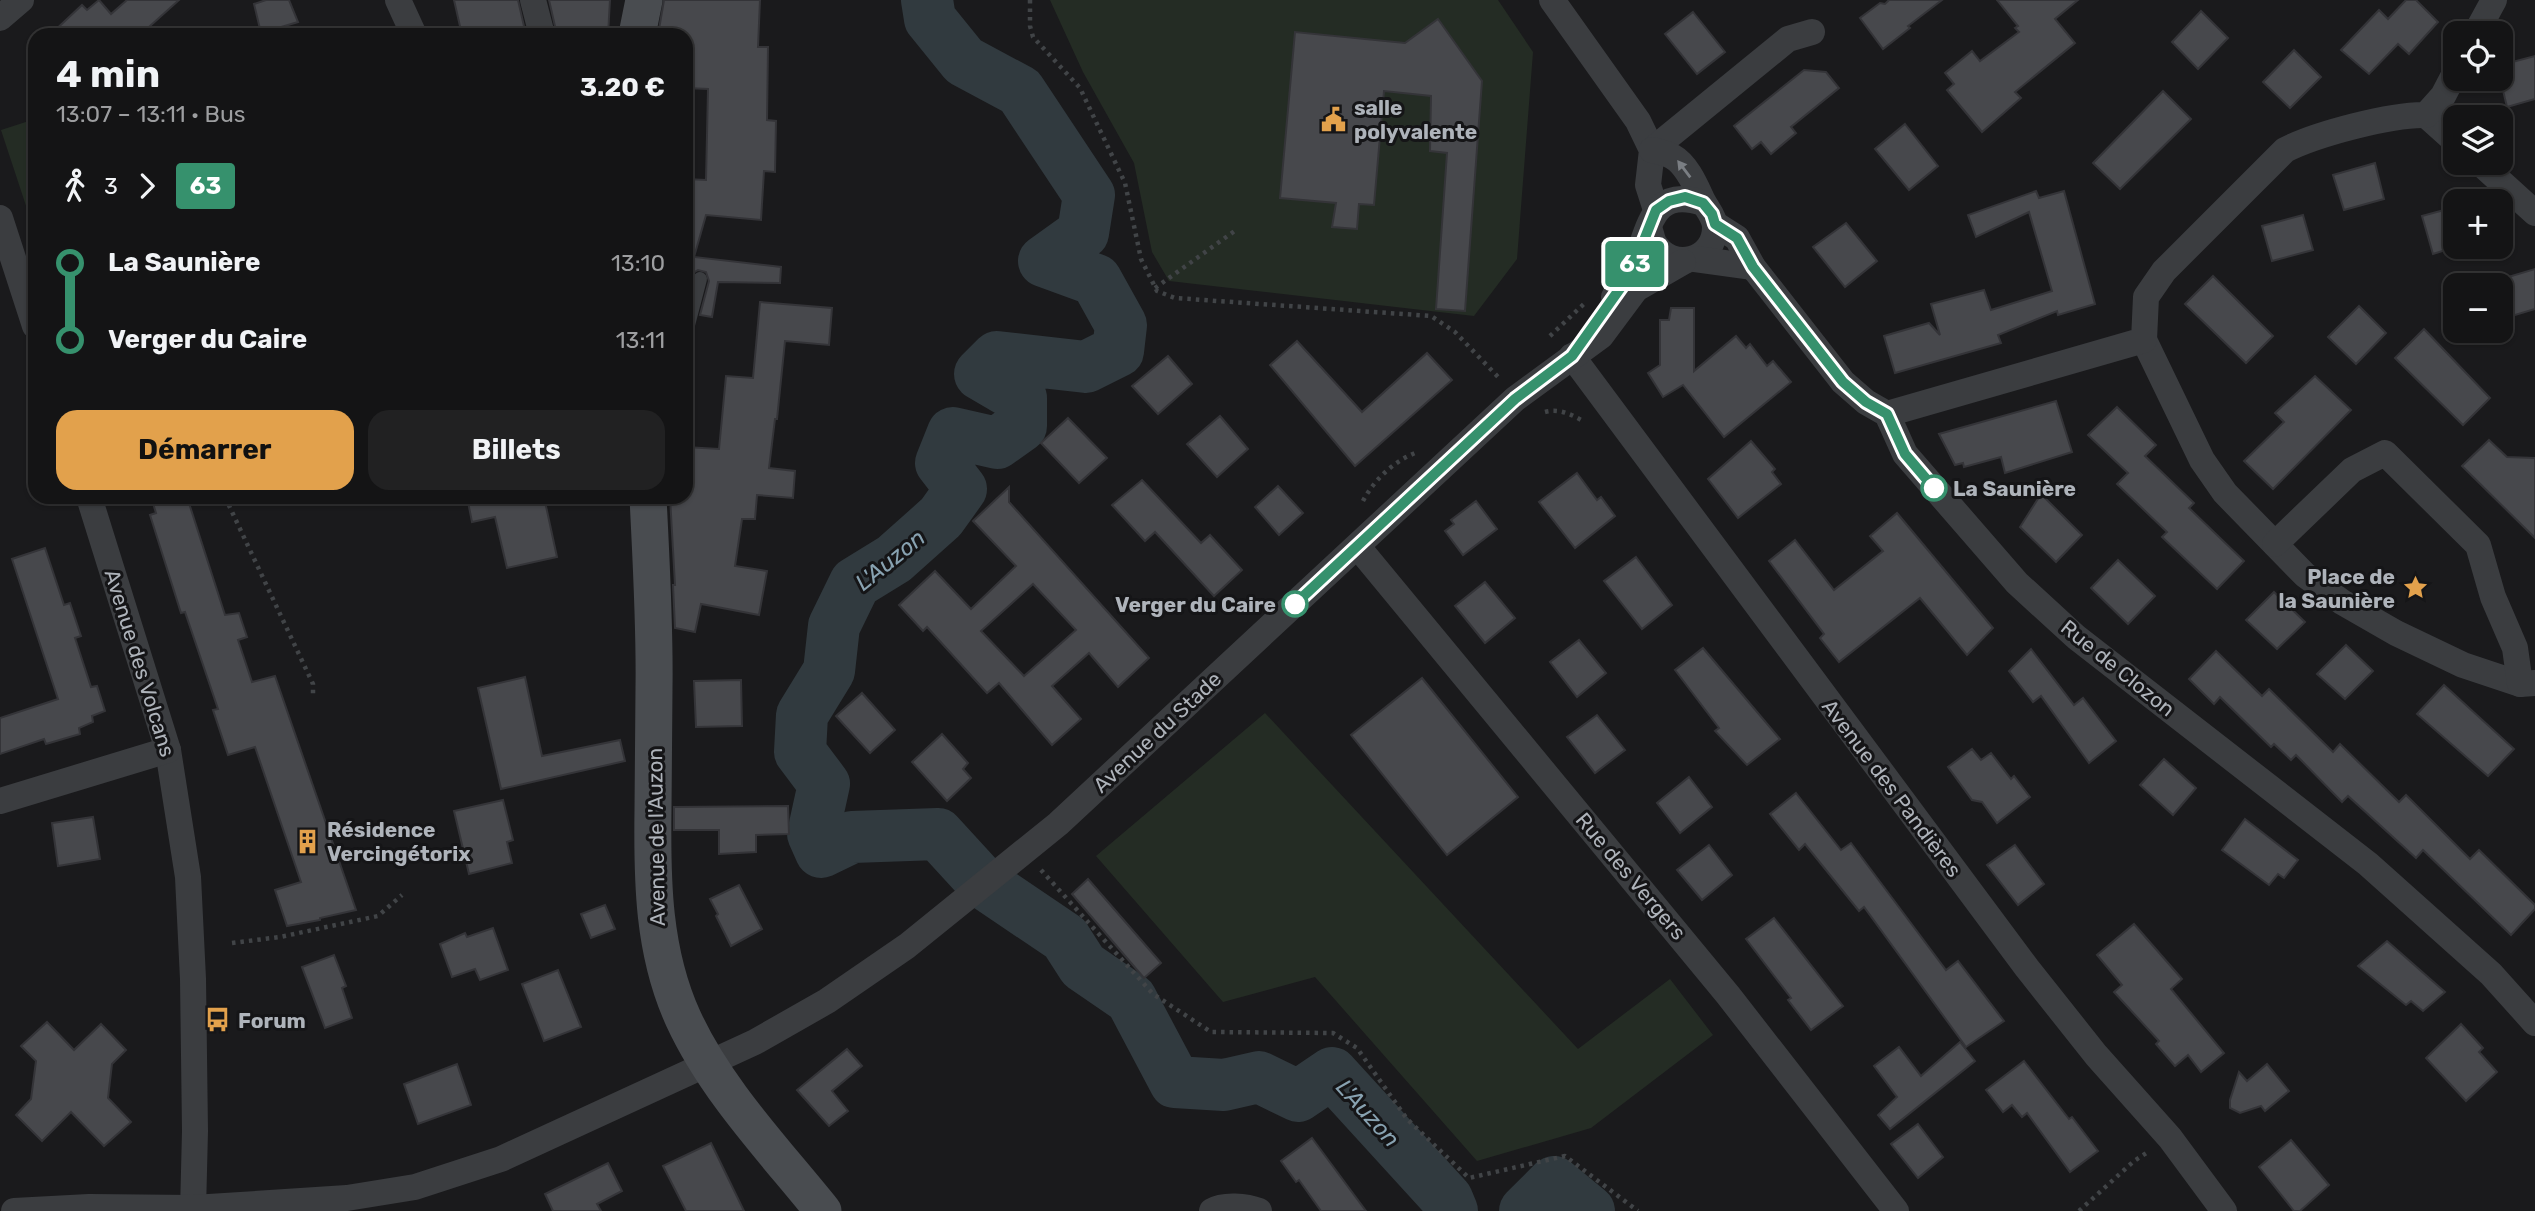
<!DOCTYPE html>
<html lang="fr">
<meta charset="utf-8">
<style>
body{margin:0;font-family:Rubik,sans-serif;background:#212122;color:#f1f3f6;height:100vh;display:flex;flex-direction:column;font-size:26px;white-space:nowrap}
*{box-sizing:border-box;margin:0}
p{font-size:23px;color:#9d9ea0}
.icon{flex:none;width:38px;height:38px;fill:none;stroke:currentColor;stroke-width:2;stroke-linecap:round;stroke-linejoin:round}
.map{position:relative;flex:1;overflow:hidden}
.panel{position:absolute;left:28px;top:28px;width:665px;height:476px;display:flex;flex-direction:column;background:#141415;border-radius:21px;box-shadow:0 2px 5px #0004,0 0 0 2px #333334}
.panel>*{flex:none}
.badge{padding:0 14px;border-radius:5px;font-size:24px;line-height:46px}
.fabs{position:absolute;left:2443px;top:21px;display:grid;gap:14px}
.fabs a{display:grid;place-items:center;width:70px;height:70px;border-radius:14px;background:#141415;box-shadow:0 2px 5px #0004,0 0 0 2px #333334;font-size:35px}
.map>.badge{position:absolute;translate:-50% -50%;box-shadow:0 0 0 4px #fff}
.legs{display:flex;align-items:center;gap:10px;height:77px;padding:0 28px;font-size:23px}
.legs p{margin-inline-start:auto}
.headline{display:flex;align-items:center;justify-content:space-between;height:119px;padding:0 28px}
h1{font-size:38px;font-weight:700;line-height:52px}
.primary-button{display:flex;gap:14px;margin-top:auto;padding:14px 28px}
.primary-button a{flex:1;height:80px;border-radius:21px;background:#e2a14c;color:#111;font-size:28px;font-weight:700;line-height:80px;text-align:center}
.primary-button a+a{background:#212122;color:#f1f3f6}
ul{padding:0 28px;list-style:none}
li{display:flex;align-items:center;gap:24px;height:77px;font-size:26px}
li i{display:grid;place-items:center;width:10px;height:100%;margin:0 9px;background:currentColor}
li i::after{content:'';width:18px;height:18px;margin:-9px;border:5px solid;border-radius:50%;background:#141415}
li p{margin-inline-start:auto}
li:first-child i{background:linear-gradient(#0000 50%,currentColor 0)}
li:last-child i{background:linear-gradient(currentColor 50%,#0000 0)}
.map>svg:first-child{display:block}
.green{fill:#242c24}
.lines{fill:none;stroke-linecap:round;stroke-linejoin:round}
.river{stroke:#313a3f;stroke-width:52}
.building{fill:#47484c;stroke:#343438;stroke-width:2;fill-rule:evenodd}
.path{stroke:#414447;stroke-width:4.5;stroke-dasharray:3.5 5;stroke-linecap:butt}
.service{stroke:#3b3d40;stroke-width:14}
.minor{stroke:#3b3d40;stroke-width:26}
.secondary{stroke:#494c50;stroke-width:37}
.oneway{fill:#7a7e83}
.line-1-casing{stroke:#fff;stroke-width:16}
.line-1{stroke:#36916d;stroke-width:10}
.stop-1-dot{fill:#fff;stroke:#36916d;stroke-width:3.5}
.labels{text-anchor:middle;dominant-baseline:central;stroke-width:6;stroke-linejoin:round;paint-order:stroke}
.poi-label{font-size:21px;font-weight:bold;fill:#aeb3ba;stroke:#151517;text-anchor:start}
.stop-label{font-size:21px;font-weight:bold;fill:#aeb3ba;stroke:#151517;text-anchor:start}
.street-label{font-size:21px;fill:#aeb3ba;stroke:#151517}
.water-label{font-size:23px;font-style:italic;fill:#88a2b1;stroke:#151517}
</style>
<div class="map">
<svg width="2535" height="1211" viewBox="0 0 2535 1211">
<rect width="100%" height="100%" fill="#1a1a1c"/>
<!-- green -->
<g class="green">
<polygon points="1050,0 1498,0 1533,52 1517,259 1474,316 1169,281 1152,252 1134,163 1083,72"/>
<polygon points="35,119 35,233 1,130"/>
<polygon points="1265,713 1578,1049 1670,979 1713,1035 1591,1128 1477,1161 1315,977 1223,1002 1096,856"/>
</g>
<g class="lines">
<!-- river -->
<g class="river">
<polyline points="927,0 930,19 964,61 1020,91 1089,195 1083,233 1044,261 1096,280 1121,325 1118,351 1086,367 997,357 980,374 1021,398 1021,426 997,443 953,433 941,463 961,489 941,517 894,559 855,583 834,626 829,671 802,715 800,752 824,784 813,834 821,852 852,837 938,834 982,882 1065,938 1083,966 1131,999 1175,1082 1224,1085 1259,1077 1298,1096 1332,1073 1447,1199 1452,1211"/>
<polyline points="1525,1211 1554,1182 1589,1211"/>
</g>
</g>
<!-- building -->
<g class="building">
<polygon points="99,0 111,14 127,0 179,0 140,35 50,35 82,5 87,10"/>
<polygon points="266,0 289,0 298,22 261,33 254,4"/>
<polygon points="454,0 518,0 526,35 462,35"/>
<polygon points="549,0 610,0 608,35 557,35"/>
<polygon points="664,0 760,0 758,47 768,47 767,120 776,121 775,172 764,171 761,220 706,215 694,257 781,267 780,283 718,282 712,317 700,315 709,281 706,272 698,270 693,273 686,295 686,179 706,180 708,89 686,88 686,35 658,35"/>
<polygon points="1889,0 1942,0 1908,26 1910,28 1883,49 1860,18 1880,3 1885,4"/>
<polygon points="1997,0 2078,0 2055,19 2075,43 2015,92 2021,98 1982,132 1947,90 1954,84 1945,73 1972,51 1980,61 2019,32 2015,28 2018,26"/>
<polygon points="2406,0 2416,0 2438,22 2409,54 2398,44 2369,74 2341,50 2379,10 2388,19"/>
<polygon points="2201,11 2228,38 2198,69 2172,42"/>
<polygon points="1693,12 1725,52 1697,74 1665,34"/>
<polygon points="1438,19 1482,81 1465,311 1436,309 1447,153 1430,151 1431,96 1384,91 1374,205 1359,204 1357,229 1332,227 1336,203 1280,198 1295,32 1405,43"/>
<polygon points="2294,50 2321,77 2290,108 2263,82"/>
<polygon points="2535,56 2535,99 2507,107 2501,82 2501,65"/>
<polygon points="1804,70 1826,72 1839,88 1791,127 1796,133 1771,154 1761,142 1752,149 1734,126"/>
<polygon points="2163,91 2191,119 2120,189 2093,163"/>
<polygon points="1905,124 1938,166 1909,190 1875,149"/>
<polygon points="2375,163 2384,199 2344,210 2333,175"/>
<polygon points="2036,191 2039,198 2064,191 2095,304 2058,315 2057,311 1998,335 2001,343 1895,373 1884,336 1929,323 1940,335 1931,304 1984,290 1991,310 2052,291 2029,212 1976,237 1968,215"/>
<polygon points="2455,207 2455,247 2433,254 2422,216"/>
<polygon points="2303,215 2313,250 2272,261 2262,226"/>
<polygon points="1846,223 1877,261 1845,287 1813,247"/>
<polygon points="2535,269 2535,309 2505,318 2501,301 2501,285 2496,285 2495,281"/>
<polygon points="2213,276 2273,336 2246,363 2185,304"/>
<polygon points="760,302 832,308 829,345 785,341 777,419 775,419 769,468 795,471 793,498 757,495 755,519 742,519 735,566 767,571 759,615 701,604 695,632 675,628 673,585 675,585 670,497 686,497 686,447 719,449 726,376 753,378"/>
<polygon points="2359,306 2386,333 2356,364 2328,337"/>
<polygon points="1671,308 1694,308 1694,371 1736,336 1746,348 1750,344 1767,366 1773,361 1791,382 1724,437 1683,385 1663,397 1648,373 1660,365 1660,320 1669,320"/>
<polygon points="2424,329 2490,398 2463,425 2395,358"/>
<polygon points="1297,341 1362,412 1427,353 1452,380 1355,466 1270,365"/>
<polygon points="1168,356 1192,384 1158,414 1132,386"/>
<polygon points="2315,376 2351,410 2273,489 2244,461 2284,422 2275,413"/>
<polygon points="2056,401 2072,452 2005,473 2001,457 1964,467 1963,463 1955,465 1939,434"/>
<polygon points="2117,407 2156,445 2145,456 2194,503 2189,508 2244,561 2217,589 2162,537 2167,532 2117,484 2128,473 2088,435"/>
<polygon points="1220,416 1248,449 1217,477 1187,444"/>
<polygon points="1068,418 1107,458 1079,483 1041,443"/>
<polygon points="2489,440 2507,457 2535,458 2535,538 2462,466"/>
<polygon points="1751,441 1775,469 1772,472 1781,484 1738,518 1708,479"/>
<polygon points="1577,473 1597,500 1601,497 1615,516 1575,548 1539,502"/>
<polygon points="1142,480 1201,543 1210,535 1242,570 1214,596 1155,532 1145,541 1112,505"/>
<polygon points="1278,486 1303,513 1279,535 1255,507"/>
<path d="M1009,487v15l140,156 -31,29 -29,-34 -37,33 29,33 -29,26 -53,-62 -12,10 -60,-66 -4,4 -24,-26 36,-34 36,38 45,-43 -43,-45zM1033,584l43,46 -52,46 -43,-45z"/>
<polygon points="2041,494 2082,535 2056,562 2020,527"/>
<polygon points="151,497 187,497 225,615 239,613 247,637 238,640 252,682 275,676 356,910 320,918 320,920 287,926 275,890 301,882 255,747 228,755 213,710 218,709 185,612 181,613 150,515 156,513"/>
<polygon points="467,497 544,497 557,557 507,568 495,517 472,522"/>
<polygon points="1476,501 1497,529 1463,555 1445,531 1454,524 1451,520"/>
<polygon points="1897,513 1993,628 1967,655 1920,598 1839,662 1820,638 1824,634 1769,561 1795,540 1834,590 1883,551 1870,536"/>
<polygon points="45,548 64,605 70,603 81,636 75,638 91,687 97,686 105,711 92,716 93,722 79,728 80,734 46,744 44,739 0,754 0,718 58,699 12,559"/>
<polygon points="1636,557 1672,605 1642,629 1604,581"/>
<polygon points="2118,560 2155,596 2128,624 2091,588"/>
<polygon points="1485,582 1515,618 1485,643 1455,606"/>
<polygon points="2274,592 2305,622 2277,649 2246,620"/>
<polygon points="1579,640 1606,673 1577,697 1550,662"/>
<polygon points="2346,645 2373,671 2345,699 2317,674"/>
<polygon points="1703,648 1780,739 1747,765 1715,731 1719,728 1675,670"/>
<polygon points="2031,649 2074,705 2083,698 2116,741 2089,763 2041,696 2033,702 2009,671"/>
<polygon points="2216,651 2262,696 2269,689 2333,752 2340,744 2399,802 2406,795 2470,859 2479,850 2535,905 2535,909 2511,935 2423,850 2416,858 2348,796 2342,802 2296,755 2291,760 2274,744 2271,747 2220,697 2214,704 2189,679"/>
<polygon points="525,677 542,756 620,740 625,761 501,789 478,688"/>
<polygon points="1422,678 1518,797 1447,855 1351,735"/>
<polygon points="741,680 742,726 696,727 694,681"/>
<polygon points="2444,685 2514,749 2488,776 2417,714"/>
<polygon points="862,693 895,730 870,753 836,716"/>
<polygon points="1597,715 1625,750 1595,773 1567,737"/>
<polygon points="942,734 968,763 963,769 971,778 947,801 912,762"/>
<polygon points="1972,749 1981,760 1991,753 2011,779 2014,776 2030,797 1997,823 1982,802 1972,800 1948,767"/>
<polygon points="2164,759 2196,788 2173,815 2140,785"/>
<polygon points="1689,777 1712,807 1680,833 1657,803"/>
<polygon points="1796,793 1841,850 1851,843 1946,970 1958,961 2004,1021 1966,1047 1864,907 1859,911 1805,844 1799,850 1770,814"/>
<polygon points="503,800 513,840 507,842 512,863 469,874 454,811"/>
<polygon points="788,806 789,834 756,835 756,852 719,854 719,830 674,830 674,807"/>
<polygon points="93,817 100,859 58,866 52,823"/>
<polygon points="2245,819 2298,860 2284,878 2278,874 2269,885 2222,850"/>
<polygon points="1709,845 1732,875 1702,900 1677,870"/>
<polygon points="2015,845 2044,884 2018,905 1987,865"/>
<polygon points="1088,879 1161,963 1144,978 1072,894"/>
<polygon points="739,885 762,929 731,946 716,916 718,914 710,899"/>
<polygon points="605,905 615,929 591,938 581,914"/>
<polygon points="1774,918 1843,1006 1811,1030 1788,1000 1791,998 1746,939"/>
<polygon points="2134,924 2182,979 2171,989 2224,1053 2201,1072 2188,1055 2175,1066 2156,1044 2159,1041 2114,992 2122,985 2097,955"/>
<polygon points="493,928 508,970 480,980 475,969 452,977 440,944 465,933 467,937"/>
<polygon points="2387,941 2445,992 2423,1011 2411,1001 2406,1005 2358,966"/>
<polygon points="334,955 346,986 342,988 352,1018 325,1028 302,967"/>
<polygon points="558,970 581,1027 544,1041 522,984"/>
<polygon points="47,1022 74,1050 101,1024 126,1050 112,1064 108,1098 131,1122 104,1146 71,1112 42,1141 16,1115 31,1099 36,1061 21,1046"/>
<polygon points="2461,1024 2483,1048 2479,1052 2497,1072 2466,1101 2426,1058"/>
<polygon points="1960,1042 1975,1061 1890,1129 1878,1115 1897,1097 1874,1066 1899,1047 1921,1076"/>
<polygon points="847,1049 862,1066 832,1091 848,1111 829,1126 797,1090"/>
<polygon points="2024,1061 2069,1119 2072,1117 2098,1151 2070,1172 2027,1113 2022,1117 2012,1105 2003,1112 1986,1090"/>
<polygon points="457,1064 471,1105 418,1124 404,1084"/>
<polygon points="2267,1064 2289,1091 2265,1111 2261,1106 2240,1113 2230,1108 2230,1100 2239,1072 2247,1081"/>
<polygon points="1918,1124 1943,1157 1918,1178 1891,1144"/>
<polygon points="1312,1138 1366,1211 1321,1211 1299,1180 1296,1182 1281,1161"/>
<polygon points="2291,1140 2329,1185 2300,1211 2294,1211 2259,1167"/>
<polygon points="711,1143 744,1211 686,1211 663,1166"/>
<polygon points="608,1163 622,1191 597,1204 601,1211 553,1211 545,1194"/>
</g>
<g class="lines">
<!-- path -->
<g class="path">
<polyline points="1030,0 1030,26 1033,37 1080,88 1125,183 1141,259 1157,291 1175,298 1431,316 1455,332 1500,379"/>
<polyline points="1155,288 1236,230"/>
<polyline points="1550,336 1587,301"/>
<path d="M1545,412c15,-4 27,3 40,10"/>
<polyline points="225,497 313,684 313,698"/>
<path d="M1363,501c11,-21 30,-39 52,-48"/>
<polyline points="1041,870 1153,994 1211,1032 1333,1033 1357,1048 1407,1119 1469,1178 1565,1156 1638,1211"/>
<polyline points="232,943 280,937 378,916 402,895"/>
<polyline points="2079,1211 2134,1161 2148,1152"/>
</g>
<!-- service -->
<polyline class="service" points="686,325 688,325 700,279"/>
<!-- minor -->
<g class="minor">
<polyline points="398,0 414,35"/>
<polyline points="533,0 542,35"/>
<polyline points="1552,0 1638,121 1652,150 1648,185 1656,210"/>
<polyline points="0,18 21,0"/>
<polyline points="2476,33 2494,0"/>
<polyline points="2426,115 2455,141"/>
<polyline points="1652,150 1788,39 1812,32"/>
<polyline points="2480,163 2535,213"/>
<polyline points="0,218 35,326"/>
<polyline points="1715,224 1737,238 1753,267 1843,382 1866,402 1887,414 1905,454 2017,583 2076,637 2368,864 2491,974 2535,1023"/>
<path d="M1649,228c2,4 3,11 5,15 18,30 62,18 61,-17 -1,-11 -10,-19 -14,-29 -6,-13 -15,-33 -28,-40 -6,-4 -14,-5 -21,-7"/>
<polyline points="1695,259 1753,267"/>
<path d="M1614,297c6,-9 14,-17 18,-27 18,-38 17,-85 71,-67"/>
<polyline points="2144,340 2202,460 2225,493 2305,575 2342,602 2396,633 2463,665 2520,684 2535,683"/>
<polyline points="1572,356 2027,968 2096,1055 2170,1138 2224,1211"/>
<path d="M1887,414l257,-74 2,-43 18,-26 121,-121c31,-16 107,-36 141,-35l17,-19 12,-23"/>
<polyline points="89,497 168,750 188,877 193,979 195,1131 193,1211"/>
<polyline points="2275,544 2352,470 2385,453 2478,545 2493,597 2515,648 2520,684"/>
<polyline points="1358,547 1728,995 1896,1211"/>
<polyline points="0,801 168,750"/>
<polyline points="14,1211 89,1207 193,1208 347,1198 415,1187 501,1159 755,1042 827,1001 907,946 1058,824 1515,399 1601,336 1636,289 1683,262"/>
<path d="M1212,1211c12,-7 34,-5 47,0"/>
</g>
<!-- secondary -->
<g class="secondary">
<polyline points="637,35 644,0"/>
<path d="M648,497c3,64 7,127 6,191 0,41 -1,81 -1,122 -1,71 0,142 30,208 33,72 91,132 140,193"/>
</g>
</g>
<!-- one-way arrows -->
<defs><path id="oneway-solid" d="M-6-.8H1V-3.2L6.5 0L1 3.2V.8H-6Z" transform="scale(1.75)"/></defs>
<use class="oneway" href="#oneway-solid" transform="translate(1684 169) rotate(-127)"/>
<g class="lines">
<defs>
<polyline id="line-1" points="1295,604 1515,399 1572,356 1631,273 1656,210 1669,201 1685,197 1703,203 1712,214 1715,224 1737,238 1753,267 1843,382 1866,402 1887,414 1905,454 1934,488"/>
</defs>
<!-- line-1 casing -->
<use href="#line-1" class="line-1-casing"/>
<!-- line-1 -->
<use href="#line-1" class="line-1"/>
</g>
<!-- icons -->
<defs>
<symbol id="civic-bare" viewBox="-9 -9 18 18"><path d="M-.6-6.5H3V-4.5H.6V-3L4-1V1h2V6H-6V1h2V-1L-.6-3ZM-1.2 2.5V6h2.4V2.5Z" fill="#e2a14c" stroke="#151517" stroke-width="2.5" paint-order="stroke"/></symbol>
<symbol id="sight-bare" viewBox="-9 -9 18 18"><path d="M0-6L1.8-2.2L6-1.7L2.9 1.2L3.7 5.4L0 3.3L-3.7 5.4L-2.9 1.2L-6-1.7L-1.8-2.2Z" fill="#e2a14c" stroke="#151517" stroke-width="2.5" paint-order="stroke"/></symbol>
<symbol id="building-bare" viewBox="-9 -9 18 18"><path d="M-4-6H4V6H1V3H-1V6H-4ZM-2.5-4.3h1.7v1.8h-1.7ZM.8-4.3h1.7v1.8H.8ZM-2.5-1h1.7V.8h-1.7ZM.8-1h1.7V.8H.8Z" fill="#e2a14c" stroke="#151517" stroke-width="2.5" paint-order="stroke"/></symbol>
<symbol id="bus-bare" viewBox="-9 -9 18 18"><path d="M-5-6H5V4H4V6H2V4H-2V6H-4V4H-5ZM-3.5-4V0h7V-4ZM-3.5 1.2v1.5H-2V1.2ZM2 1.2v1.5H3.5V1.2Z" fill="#e2a14c" stroke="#151517" stroke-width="2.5" paint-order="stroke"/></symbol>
</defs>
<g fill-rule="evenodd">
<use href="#civic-bare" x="1316" y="102" width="35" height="35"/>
<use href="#sight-bare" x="2398" y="570" width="35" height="35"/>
<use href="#building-bare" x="290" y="824" width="35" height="35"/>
<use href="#bus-bare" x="200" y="1002" width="35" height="35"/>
</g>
<!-- markers -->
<g class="stop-1-dot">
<circle cx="1934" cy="488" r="12"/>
<circle cx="1295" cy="604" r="12"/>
</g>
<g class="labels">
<!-- poi labels -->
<g class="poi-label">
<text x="1354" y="107">salle<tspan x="1354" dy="24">polyvalente</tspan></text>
<text x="2395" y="576" text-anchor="end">Place de<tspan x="2395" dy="24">la Saunière</tspan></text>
<text x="327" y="829">Résidence<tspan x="327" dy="24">Vercingétorix</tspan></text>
<text x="238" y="1020">Forum</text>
</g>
<!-- stop labels -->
<g class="stop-label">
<text x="1953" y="488">La Saunière</text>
<text x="1276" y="604" text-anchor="end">Verger du Caire</text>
</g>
<!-- street labels -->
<g class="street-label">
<text transform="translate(140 663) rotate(73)">Avenue des Volcans</text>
<text transform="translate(2118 668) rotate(39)">Rue de Clozon</text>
<text transform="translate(1157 732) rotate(-43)">Avenue du Stade</text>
<text transform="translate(1892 788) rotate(53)">Avenue des Pandières</text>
<text transform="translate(656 837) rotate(-91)">Avenue de l'Auzon</text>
<text transform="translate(1631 876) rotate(50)">Rue des Vergers</text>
</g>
<!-- water labels -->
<g class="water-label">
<text transform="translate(890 560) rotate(-39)">L'Auzon</text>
<text transform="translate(1368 1113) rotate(48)">L'Auzon</text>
</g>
</g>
</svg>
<div class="fabs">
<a><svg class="icon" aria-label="locate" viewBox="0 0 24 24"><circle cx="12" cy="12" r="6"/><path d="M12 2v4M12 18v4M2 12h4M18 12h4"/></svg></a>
<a><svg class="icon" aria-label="layers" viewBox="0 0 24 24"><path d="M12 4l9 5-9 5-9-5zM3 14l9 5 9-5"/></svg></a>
<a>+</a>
<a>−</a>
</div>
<b class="badge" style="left:1635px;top:264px;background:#36916d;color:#fff">63</b>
<section class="panel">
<div class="headline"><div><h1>4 min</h1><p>13:07 – 13:11 · Bus</p></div><b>3.20 €</b></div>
<div class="legs"><svg class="icon" aria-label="walk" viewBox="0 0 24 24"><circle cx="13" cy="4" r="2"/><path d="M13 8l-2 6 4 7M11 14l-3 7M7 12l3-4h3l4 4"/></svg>3<svg class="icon" aria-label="forward" viewBox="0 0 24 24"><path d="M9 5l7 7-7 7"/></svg><b class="badge" style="background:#36916d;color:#fff">63</b></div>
<ul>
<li><i style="color:#36916d"></i><b>La Saunière</b><p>13:10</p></li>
<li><i style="color:#36916d"></i><b>Verger du Caire</b><p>13:11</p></li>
</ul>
<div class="primary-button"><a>Démarrer</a><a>Billets</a></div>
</section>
</div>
